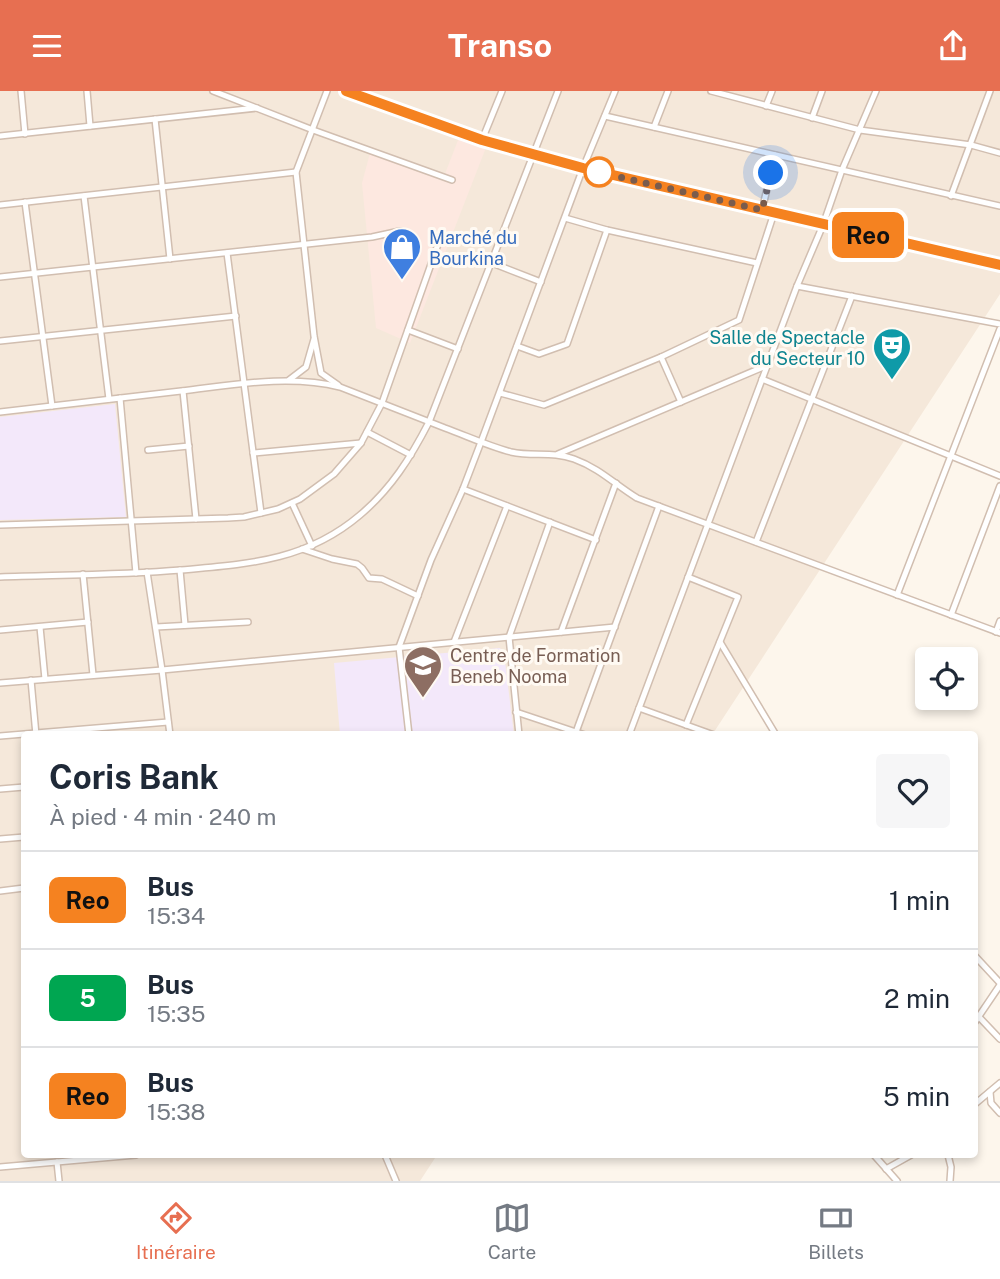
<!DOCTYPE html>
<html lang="fr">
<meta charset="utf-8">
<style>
body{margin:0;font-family:"Public Sans",sans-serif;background:#f6f6f7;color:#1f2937;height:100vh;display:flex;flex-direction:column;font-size:26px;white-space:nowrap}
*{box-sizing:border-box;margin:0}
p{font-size:23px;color:#747a83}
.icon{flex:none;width:38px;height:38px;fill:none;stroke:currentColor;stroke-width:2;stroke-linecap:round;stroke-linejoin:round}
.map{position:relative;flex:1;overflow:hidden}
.sheet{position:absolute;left:21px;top:640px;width:957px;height:427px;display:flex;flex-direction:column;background:#fff;border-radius:7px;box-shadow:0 4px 10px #0003}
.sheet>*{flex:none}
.badge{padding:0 14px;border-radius:10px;font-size:24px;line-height:46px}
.fabs{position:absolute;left:915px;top:556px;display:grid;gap:14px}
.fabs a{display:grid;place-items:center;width:63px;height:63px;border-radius:7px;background:#fff;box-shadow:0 4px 10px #0003;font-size:35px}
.you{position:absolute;width:35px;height:35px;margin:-18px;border:5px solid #fff;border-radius:50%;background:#1a73e8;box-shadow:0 0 0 10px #1a73e833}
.map>.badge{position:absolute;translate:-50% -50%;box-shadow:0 0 0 4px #fff}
.round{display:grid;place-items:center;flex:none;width:74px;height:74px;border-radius:7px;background:#f6f6f7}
.headline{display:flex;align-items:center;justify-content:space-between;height:119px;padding:0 28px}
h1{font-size:33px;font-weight:700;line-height:52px}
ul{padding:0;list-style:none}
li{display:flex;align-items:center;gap:21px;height:98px;padding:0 28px;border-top:2px solid #e0e1e3}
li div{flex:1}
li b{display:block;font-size:26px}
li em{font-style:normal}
li .badge{min-width:77px;font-weight:700;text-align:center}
header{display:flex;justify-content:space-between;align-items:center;height:91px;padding:0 28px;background:#e76f51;color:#fff;font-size:32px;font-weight:700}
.dock{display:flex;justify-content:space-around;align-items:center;height:98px;border-top:2px solid #e0e1e3;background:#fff;font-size:19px;color:#747a83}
.dock a{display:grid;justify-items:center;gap:4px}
.dock .selected{color:#e76f51}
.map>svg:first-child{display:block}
.residential{fill:#f5e8da}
.commercial{fill:#fde8e0}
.education{fill:#f3e8fa}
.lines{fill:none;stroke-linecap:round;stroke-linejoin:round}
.minor-casing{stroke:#d1beb0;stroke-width:8}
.major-casing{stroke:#dad1cd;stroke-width:10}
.minor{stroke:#fff;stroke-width:5}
.major{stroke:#fbd9a5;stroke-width:7}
.line-casing{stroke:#fff;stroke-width:16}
.line{stroke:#f58220;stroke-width:10}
.walk{stroke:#7a5c4d;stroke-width:7;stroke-dasharray:0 12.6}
.stop-dot{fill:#fff;stroke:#f58220;stroke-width:3.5}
.labels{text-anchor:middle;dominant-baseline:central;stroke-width:6;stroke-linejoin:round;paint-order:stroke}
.shop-label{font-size:18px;fill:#366cbe;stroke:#fffaf3;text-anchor:start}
.culture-label{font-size:18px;fill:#0d838f;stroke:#fffaf3;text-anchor:end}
.education-label{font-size:18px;fill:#785e54;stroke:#fffaf3;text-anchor:start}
</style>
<header><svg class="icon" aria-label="menu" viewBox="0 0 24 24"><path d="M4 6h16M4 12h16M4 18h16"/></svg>Transo<svg class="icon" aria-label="share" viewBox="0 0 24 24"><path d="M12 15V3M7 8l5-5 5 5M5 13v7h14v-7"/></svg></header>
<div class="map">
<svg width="1000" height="1090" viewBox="0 0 1000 1090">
<rect width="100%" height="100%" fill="#fdf6ec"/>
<!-- residential -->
<polygon class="residential" points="0,0 1000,0 1000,203 712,644 24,644 24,1064 437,1064 420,1090 0,1090"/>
<!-- commercial -->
<polygon class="commercial" points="460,44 487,54 410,252 376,237 362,92 370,62 443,88"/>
<!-- education -->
<g class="education">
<polygon points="115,313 126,426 0,429 0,326"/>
<polygon points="500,557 504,562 514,644 340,644 334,572"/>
</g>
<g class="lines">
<defs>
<g id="minor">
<polyline points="21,0 25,43"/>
<polyline points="87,0 90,35"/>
<polyline points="213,0 313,39 452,89"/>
<polyline points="327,0 296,81 314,245 321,282 338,294"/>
<polyline points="711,0 860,39 971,54 1000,62"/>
<polyline points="766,15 772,0"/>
<polyline points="605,25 1000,115"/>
<polyline points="812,27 822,0"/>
<polyline points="155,28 170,168"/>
<polyline points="654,36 668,0"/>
<polyline points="0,45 257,17"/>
<polyline points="482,49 502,0"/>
<polyline points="84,105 109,308"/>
<polyline points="951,105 990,0"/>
<polyline points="25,111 52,315"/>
<polyline points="0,114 296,81"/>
<polyline points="762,119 775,64"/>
<polyline points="565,127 607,139 757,172"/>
<polyline points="227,162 261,422"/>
<polyline points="492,172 541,191"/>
<polyline points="0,186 372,146 400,140"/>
<polyline points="797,195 1000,233"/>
<polyline points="408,239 458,258"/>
<polyline points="0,250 236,225"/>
<polyline points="517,255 539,263 567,253 607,139"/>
<polyline points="661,266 681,311"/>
<polyline points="762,288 1000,385"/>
<polyline points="289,289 306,276 314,248"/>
<polyline points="183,300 196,428"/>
<polyline points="500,302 544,314 661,266 739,229 774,122"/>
<polyline points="120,307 136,482"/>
<path d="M0,321c60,-7 121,-14 181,-21 52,-6 107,-17 159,-4 35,14 70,27 105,41 22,8 43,18 66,24 22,5 41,-1 63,7 27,10 40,25 63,39l363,135"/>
<polyline points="367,341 411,364"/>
<polyline points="148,359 189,355"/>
<polyline points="253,362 361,352"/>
<polyline points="558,363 768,274"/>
<polyline points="463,398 596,449"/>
<polyline points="292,412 312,455"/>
<polyline points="0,434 228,427 244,426 278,418 300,408 334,383 361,352 382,312 442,142"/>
<polyline points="756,451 852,205"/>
<polyline points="302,458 332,468 357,473 362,477 369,487 382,488 418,505"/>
<polyline points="180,479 185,534"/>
<polyline points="147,481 162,579 170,644"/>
<polyline points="83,483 93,584"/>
<path d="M0,486c60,-2 121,-2 181,-7 67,-6 125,-9 179,-55 31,-26 51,-58 69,-93l129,-331"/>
<polyline points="897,504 1000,238"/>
<polyline points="951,524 1000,395"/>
<polyline points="40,536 45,588"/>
<polyline points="156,536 248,531"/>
<polyline points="0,539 88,531"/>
<polyline points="561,541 616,392"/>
<polyline points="996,541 1000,530"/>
<polyline points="454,551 507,415"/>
<polyline points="720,551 776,644"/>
<polyline points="31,589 36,644"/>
<polyline points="0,592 162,579 615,536"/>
<polyline points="639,617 714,644"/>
<polyline points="516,621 585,644"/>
<polyline points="686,634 738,506 688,486"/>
<polyline points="576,641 659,415"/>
<polyline points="409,644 399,556 431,469 463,398 481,351 583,77 615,0"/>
<polyline points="519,644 509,546 550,431"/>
<polyline points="629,644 797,195 823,134 842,79 876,0"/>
<polyline points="0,645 168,631"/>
<polyline points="0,698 24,696"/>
<polyline points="0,748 24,746"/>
<polyline points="0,800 24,797"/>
<polyline points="975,865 1000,892"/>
<polyline points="979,926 1000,948"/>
<polyline points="975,931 1000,894"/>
<polyline points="990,1001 991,1012 1000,1022"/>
<polyline points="975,1013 1000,992"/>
<polyline points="385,1064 396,1090"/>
<polyline points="874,1064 897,1090"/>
<polyline points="948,1064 951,1076 950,1090"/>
<polyline points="57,1071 59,1090"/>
<polyline points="0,1076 136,1064"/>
<polyline points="886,1078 911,1064"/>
</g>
<polyline id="major" points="346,0 482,49 583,77 1000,174"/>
</defs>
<!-- minor casing -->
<use href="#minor" class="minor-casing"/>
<!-- major casing -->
<use href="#major" class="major-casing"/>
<!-- minor -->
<use href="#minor" class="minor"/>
<!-- major -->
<use href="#major" class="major"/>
</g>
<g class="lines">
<defs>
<polyline id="line" points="346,0 482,49 583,77 1000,174"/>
</defs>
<!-- line casing -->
<use href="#line" class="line-casing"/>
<!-- line -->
<use href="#line" class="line"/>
<!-- walk -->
<polyline class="walk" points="599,81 598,81 762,119 771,82"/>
</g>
<!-- icons -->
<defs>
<symbol id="shop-pin" viewBox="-11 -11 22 30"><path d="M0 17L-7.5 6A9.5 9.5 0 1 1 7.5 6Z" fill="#3f7fe0" stroke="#fffaf3"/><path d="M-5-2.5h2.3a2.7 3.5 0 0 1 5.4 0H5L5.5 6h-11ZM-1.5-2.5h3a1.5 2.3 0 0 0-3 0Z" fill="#fff"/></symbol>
<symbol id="theatre-pin" viewBox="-11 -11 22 30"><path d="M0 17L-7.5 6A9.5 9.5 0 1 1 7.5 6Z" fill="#0f9aa8" stroke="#fffaf3"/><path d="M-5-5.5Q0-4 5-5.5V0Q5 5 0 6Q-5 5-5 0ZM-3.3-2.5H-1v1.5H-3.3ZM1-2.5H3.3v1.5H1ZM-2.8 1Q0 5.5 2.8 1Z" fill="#fff"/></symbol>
<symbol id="school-pin" viewBox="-11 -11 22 30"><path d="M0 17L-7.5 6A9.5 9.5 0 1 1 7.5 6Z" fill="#8d6e63" stroke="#fffaf3"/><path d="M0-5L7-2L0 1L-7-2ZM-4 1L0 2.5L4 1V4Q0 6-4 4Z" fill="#fff"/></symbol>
</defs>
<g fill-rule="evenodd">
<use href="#shop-pin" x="380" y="134" width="44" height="60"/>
<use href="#theatre-pin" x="870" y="234" width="44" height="60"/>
<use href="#school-pin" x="401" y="552" width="44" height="60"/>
</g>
<!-- markers -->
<circle class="stop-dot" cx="599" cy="81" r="14"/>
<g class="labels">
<!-- shop labels -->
<g class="shop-label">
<text x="429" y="146">Marché du<tspan x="429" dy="21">Bourkina</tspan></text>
</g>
<!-- culture labels -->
<g class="culture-label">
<text x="865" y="246">Salle de Spectacle<tspan x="865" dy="21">du Secteur 10</tspan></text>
</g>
<!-- education labels -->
<g class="education-label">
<text x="450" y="564">Centre de Formation<tspan x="450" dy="21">Beneb Nooma</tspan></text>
</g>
</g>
</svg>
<div class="fabs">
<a><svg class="icon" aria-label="locate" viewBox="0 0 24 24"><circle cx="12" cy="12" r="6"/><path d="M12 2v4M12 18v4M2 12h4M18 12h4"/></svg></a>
</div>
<div class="you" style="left:771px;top:82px"></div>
<b class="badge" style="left:868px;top:144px;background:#f58220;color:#111">Reo</b>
<section class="sheet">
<div class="headline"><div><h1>Coris Bank</h1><p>À pied · 4 min · 240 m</p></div><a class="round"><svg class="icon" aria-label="heart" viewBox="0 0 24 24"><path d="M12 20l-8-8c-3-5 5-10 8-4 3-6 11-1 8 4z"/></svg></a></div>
<ul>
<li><span class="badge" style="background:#f58220;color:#111">Reo</span><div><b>Bus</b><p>15:34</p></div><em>1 min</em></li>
<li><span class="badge" style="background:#00a651;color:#fff">5</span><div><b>Bus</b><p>15:35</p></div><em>2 min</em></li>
<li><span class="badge" style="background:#f58220;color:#111">Reo</span><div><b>Bus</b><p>15:38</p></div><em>5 min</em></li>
</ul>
</section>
</div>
<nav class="dock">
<a class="selected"><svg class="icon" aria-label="directions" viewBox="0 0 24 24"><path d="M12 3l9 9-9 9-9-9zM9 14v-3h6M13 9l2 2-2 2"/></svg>Itinéraire</a>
<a><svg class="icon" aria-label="map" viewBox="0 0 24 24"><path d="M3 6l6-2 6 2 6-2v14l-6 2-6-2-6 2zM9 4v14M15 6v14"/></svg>Carte</a>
<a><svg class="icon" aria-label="tickets" viewBox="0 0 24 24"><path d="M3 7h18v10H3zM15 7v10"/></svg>Billets</a>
</nav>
